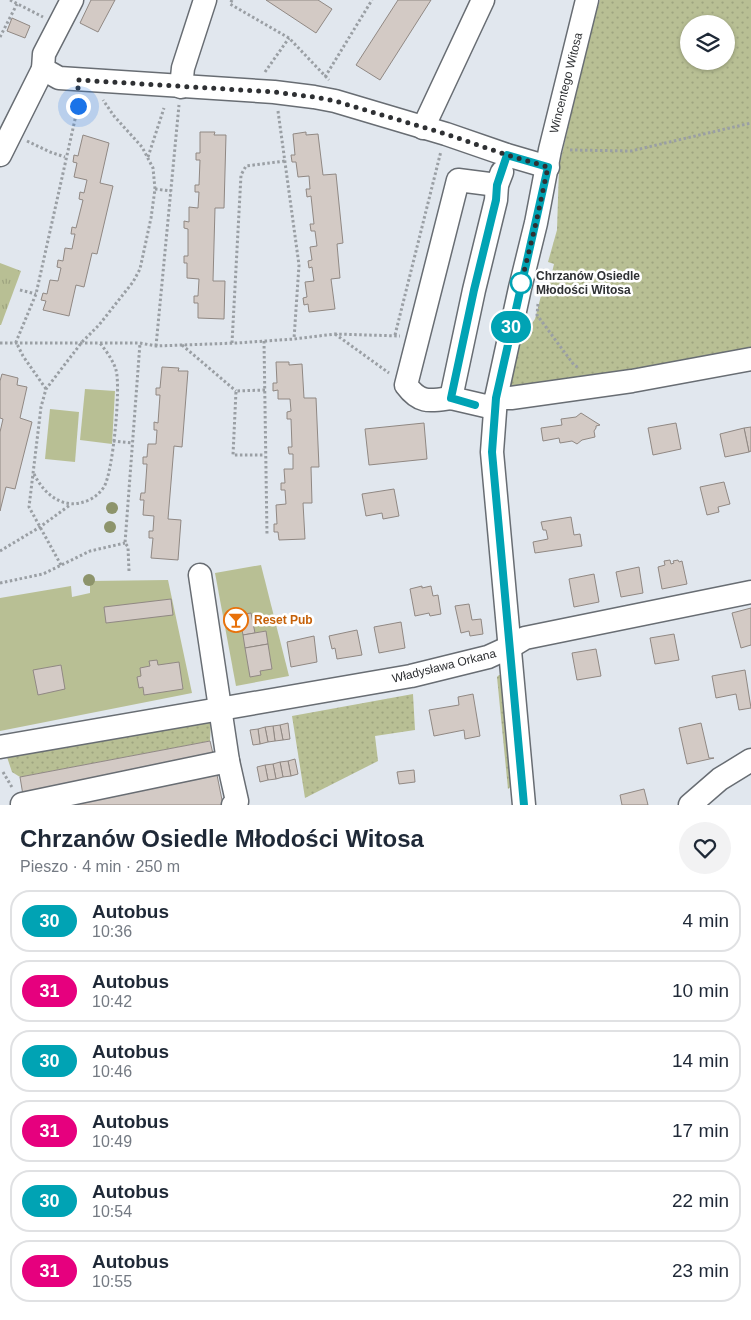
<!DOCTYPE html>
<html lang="pl">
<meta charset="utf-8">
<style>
body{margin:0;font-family:Helvetica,sans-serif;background:#f2f2f3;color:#1f2937;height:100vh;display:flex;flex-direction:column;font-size:19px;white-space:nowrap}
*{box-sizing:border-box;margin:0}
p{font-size:16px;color:#747a83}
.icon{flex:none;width:28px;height:28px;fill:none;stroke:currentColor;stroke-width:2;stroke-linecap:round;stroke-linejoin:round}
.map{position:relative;height:805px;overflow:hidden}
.side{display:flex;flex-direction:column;background:#fff;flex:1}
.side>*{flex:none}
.badge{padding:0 10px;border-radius:16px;font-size:18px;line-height:32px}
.fabs{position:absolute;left:680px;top:15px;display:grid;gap:10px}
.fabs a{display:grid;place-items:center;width:55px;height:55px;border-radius:50%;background:#fff;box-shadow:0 1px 4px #0004;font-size:25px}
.you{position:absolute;width:25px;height:25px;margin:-12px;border:4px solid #fff;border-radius:50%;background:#1a73e8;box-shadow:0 0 0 8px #1a73e833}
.map>.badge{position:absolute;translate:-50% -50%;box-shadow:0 0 0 2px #fff}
.round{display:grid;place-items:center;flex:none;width:52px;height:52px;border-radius:26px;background:#f2f2f3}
.head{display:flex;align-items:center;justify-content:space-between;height:85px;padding:0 20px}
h1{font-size:24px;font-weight:600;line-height:38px}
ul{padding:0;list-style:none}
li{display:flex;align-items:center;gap:15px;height:62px;margin:0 10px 8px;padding:0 10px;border:2px solid #e0e1e3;border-radius:20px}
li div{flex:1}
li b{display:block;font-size:19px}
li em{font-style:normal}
li .badge{min-width:55px;font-weight:700;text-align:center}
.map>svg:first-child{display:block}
.grass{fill:url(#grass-dots);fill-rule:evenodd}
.park{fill:url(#park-tufts)}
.garden{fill:#b8bf94}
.building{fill:#d3cac5;stroke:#908883}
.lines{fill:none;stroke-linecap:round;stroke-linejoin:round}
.minor-casing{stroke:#686d73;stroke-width:25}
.path{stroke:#9a9fa4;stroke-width:3;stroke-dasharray:2.5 2.5;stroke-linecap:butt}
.minor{stroke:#fff;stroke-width:22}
.tree{fill:#8d946b}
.line-casing{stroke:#fff;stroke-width:11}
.line{stroke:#00a3b4;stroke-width:8}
.walk{stroke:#2e3033;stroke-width:5;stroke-dasharray:0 9}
.stop-dot{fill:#fff;stroke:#00a3b4;stroke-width:2.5}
.labels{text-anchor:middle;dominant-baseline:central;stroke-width:5;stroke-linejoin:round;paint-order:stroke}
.street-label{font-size:12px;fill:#2e3033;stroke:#fff}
.stop-label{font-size:12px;font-weight:bold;fill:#2e3033;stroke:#fff;text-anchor:start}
.food-label{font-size:12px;font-weight:bold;fill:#c56008;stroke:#fff;text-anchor:start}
</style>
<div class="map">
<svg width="751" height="805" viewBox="0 0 751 805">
<defs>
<pattern id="grass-dots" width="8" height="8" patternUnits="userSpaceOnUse" patternTransform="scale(1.25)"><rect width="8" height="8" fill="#b8bf94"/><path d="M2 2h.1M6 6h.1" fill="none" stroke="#9ea480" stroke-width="1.8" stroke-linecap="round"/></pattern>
<pattern id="park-tufts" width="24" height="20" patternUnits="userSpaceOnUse" patternTransform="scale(1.25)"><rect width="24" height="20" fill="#b8bf94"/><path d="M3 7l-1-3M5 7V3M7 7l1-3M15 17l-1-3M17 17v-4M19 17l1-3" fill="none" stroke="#9ea480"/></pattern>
</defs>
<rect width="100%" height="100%" fill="#e1e7ee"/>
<!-- grass -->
<g class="grass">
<path d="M600,0h151v353l-243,40 8,-47 19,-27 9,-35 5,1 5,-21 -6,-2 9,-32 2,-63 31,-135zM689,24h37v37h-37z"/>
<polygon points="499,675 501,675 503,679 513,785 508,789 497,677"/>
<polygon points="413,694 415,730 375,736 378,761 305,798 292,716"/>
<polygon points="211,720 210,741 20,777 12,772 7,757"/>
</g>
<!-- park -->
<polygon class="park" points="0,263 21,271 1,325 0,325"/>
<!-- garden -->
<g class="garden">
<polygon points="85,389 115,391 112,444 80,440"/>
<polygon points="50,409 79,412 75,462 45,459"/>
<polygon points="261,565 289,676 236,686 215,573"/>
<polygon points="168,580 192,693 0,731 0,598 71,586 72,597 90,593 90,581"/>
</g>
<!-- building -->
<g class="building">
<polygon points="91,0 115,0 98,32 80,23"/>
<polygon points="266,0 318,0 332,9 316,33"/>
<polygon points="398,0 431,0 380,80 356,65"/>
<polygon points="12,18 30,26 25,38 7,31"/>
<polygon points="200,132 215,132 214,135 226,135 224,208 215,208 213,281 225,281 224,319 198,318 198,303 194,303 194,296 198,296 199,279 187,278 187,263 184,263 184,256 188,256 188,229 184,228 184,221 189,222 189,207 198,208 199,192 195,192 195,185 199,185 200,160 196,160 196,153 200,153"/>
<polygon points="306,132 306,135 318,134 323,175 336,174 343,243 337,244 340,278 331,279 335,309 309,312 308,304 304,305 303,298 307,297 305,282 314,281 312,267 309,268 308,261 312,260 310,247 317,246 315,231 311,231 310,224 314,224 311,196 307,197 306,189 310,189 309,176 298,177 296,162 292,162 291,155 295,155 293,134"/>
<polygon points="83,135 109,143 100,183 113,186 97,254 92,253 84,287 76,285 69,316 43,310 46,301 41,300 43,293 47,294 50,280 58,281 61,268 57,267 58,260 63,261 65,248 72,249 75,234 71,234 72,227 76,228 83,200 79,199 80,192 84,193 87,180 74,177 77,163 73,162 74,155 78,156"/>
<polygon points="276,362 289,362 289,365 302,364 304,398 316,398 319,467 311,467 312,503 303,503 305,539 279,540 278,532 274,532 274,524 277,524 276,505 286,504 285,490 281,490 281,483 285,483 284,469 293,469 293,454 289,454 288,447 292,447 291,419 287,419 287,412 291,411 290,399 278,399 278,390 273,391 273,383 277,383"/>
<polygon points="162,367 179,368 178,371 188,371 182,447 174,446 168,519 181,520 178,560 151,558 153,538 149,538 149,531 153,531 154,516 143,515 144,500 140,500 141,493 145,493 147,464 143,464 143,457 147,457 148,444 156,444 157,430 154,430 154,422 158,423 160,395 156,395 156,388 160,388"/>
<polygon points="2,374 18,378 17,385 27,387 20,418 32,422 15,489 6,487 0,511 0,432 3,419 0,418 0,381"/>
<polygon points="581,413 600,425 596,426 596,428 594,431 595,437 582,440 577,444 572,441 560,443 559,438 543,441 541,428 562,425 561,419 576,417"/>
<polygon points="424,423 427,459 369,465 365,429"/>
<polygon points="676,423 681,449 653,455 648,428"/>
<polygon points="751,427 751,451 749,452 744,428"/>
<polygon points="744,428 749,452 725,457 720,434"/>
<polygon points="724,482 730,504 718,507 719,512 707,515 700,487"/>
<polygon points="394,489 399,516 383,519 382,513 366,516 362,494"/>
<polygon points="571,517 574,535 580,534 582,546 535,553 533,542 548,539 546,530 543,530 541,522"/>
<polygon points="670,560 671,564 674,563 673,561 678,560 679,562 682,561 687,584 662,589 658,567 665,565 664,561"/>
<polygon points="639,567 643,593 621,597 616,572"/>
<polygon points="594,574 599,602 574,607 569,579"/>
<polygon points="422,586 422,588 431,586 433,596 438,595 441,614 430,616 429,613 415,616 410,589"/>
<polygon points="171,599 173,615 106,623 104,607"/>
<polygon points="469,604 472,620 481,619 483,634 470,636 469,631 461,633 455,606"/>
<polygon points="751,608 751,645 741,648 732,613"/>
<polygon points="251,613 255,633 243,635 239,615"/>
<polygon points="401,622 405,648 379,653 374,627"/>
<polygon points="357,630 362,655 337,659 335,648 332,649 329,636"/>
<polygon points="266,631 268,644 245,648 243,635"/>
<polygon points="674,634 679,660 655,664 650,638"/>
<polygon points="314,636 317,662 291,667 287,642"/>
<polygon points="268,644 272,669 260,671 261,675 250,677 245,648"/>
<polygon points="596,649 601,676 577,680 572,653"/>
<polygon points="157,660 158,665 179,662 183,689 144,695 143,687 139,688 137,677 141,676 140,668 150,666 149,661"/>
<polygon points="61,665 65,689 38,695 33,670"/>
<polygon points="745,670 751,708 739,710 736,694 716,698 712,676"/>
<polygon points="473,694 480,736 465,739 464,730 434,736 429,710 459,705 458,697"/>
<polygon points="288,723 290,739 283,740 280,725"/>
<polygon points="701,723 709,758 714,758 687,764 679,728"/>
<polygon points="280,725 283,740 275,741 273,726"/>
<polygon points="273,726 275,741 268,742 265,727"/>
<polygon points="265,727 268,742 260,744 258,729"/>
<polygon points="258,729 260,744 253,745 250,730"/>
<polygon points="210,741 214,758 23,795 20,777"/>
<polygon points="295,759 298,774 291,776 288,761"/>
<polygon points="288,761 291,776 283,777 280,762"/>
<polygon points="280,762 283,777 276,779 273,764"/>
<polygon points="273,764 276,779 268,780 265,765"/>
<polygon points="265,765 268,780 260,782 257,767"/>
<polygon points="414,770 415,782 399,784 397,772"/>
<polygon points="217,775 223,805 71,805"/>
<polygon points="644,789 648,805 622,805 620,795"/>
</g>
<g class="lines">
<defs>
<g id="minor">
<polyline points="72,0 44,54 43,69 59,78 274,92 314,97 335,101 446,134 507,155 548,167"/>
<polyline points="181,87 183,68 205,0"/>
<polyline points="423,128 483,0"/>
<polyline points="0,155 43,69"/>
<path d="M451,398c-21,3 -31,6 -45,-13l52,-205 39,5"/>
<polyline points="496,398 511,398 632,381 751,359"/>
<polyline points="494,408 451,398 474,290 496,200 497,185 502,172"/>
<polyline points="200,575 228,761 237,801 233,805"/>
<polyline points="0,747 411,676 488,657 510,647 525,638 751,592"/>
<polyline points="22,804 228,761"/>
<polyline points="524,805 492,452 496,398 520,288 536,223 550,150 587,0"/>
<polyline points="690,805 720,779 751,760"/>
</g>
</defs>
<!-- minor casing -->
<use href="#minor" class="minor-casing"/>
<!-- path -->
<g class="path">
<polyline points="10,0 43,17"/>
<polyline points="232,0 230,4 289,38 329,80"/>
<polyline points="0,37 17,4"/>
<polyline points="265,72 289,38"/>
<polyline points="325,77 372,0"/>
<polyline points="278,111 299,265 294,339"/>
<polyline points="27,141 50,152 65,157"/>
<polyline points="570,150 631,151 751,123"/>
<polyline points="148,157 164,108"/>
<polyline points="155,189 171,191"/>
<polyline points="20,290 36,294"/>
<polyline points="538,304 537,315 574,365 579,368"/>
<polyline points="335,334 389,373"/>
<polyline points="395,335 441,151"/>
<polyline points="264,341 267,535"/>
<polyline points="0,343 140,343 156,346 237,343 294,339 335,334 400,336"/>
<polyline points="232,343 241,175 246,166 285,161"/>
<polyline points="182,345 236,391"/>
<polyline points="156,346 179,105"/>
<polyline points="46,389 23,356 16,342 36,294 78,106 78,98"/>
<polyline points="265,390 236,391 233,455 265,455"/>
<polyline points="113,441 133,443"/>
<path d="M34,474c11,22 31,37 55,26 6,-3 11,-7 15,-13 9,-15 17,-100 12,-117 -3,-10 -10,-19 -16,-27"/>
<polyline points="0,551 40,527 70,505"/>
<polyline points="61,565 29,507 41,407 46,389 82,342 99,325 133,282 140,269 151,218 155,189 153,168 142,147 114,116 103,100"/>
<polyline points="129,571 128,547 125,543 140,343"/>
<polyline points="0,583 43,574 90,551 125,543"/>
<polyline points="3,772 13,789"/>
</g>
<!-- minor -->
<use href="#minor" class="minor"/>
</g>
<!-- trees -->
<g class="tree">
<circle cx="112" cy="508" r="6"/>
<circle cx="110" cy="527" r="6"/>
<circle cx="89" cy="580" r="6"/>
</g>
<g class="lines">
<defs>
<polyline id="line" points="475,405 451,398 474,290 496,200 497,185 507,155 548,167 496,398 492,452 524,805"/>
</defs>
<!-- line casing -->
<use href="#line" class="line-casing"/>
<!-- line -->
<use href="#line" class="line"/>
<!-- walk -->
<polyline class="walk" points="78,106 78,80 274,92 314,97 335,101 446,134 507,155 548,167 536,223 520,288 521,283"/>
</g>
<!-- icons -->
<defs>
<symbol id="bar-ring" viewBox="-11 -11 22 22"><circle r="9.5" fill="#fff" stroke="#e8710a" stroke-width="1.5"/><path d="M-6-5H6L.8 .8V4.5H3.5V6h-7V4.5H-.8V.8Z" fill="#e8710a"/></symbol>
</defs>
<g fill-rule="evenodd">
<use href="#bar-ring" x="222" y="606" width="28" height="28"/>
</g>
<!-- markers -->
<circle class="stop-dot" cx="521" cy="283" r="10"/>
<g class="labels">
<!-- street labels -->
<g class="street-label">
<text transform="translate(566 83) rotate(-76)">Wincentego Witosa</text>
<text transform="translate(444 666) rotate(-14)">Władysława Orkana</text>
</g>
<!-- stop labels -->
<g class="stop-label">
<text x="536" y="276">Chrzanów Osiedle<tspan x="536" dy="14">Młodości Witosa</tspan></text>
</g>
<!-- food labels -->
<g class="food-label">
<text x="254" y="620">Reset Pub</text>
</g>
</g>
</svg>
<div class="fabs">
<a><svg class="icon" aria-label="layers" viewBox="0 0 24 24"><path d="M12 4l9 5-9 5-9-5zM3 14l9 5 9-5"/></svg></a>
</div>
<div class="you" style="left:78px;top:106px"></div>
<b class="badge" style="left:511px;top:327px;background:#00a3b4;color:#fff">30</b>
</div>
<section class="side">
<div class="head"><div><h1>Chrzanów Osiedle Młodości Witosa</h1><p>Pieszo · 4 min · 250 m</p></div><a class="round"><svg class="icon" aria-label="heart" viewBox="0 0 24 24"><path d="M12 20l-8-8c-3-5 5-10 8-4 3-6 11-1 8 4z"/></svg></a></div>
<ul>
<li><span class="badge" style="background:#00a3b4;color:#fff">30</span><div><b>Autobus</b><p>10:36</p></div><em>4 min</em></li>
<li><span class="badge" style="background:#e6007e;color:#fff">31</span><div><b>Autobus</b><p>10:42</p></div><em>10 min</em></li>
<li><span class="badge" style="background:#00a3b4;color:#fff">30</span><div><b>Autobus</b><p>10:46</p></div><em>14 min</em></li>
<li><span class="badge" style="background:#e6007e;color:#fff">31</span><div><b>Autobus</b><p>10:49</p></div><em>17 min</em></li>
<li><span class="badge" style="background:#00a3b4;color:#fff">30</span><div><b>Autobus</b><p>10:54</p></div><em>22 min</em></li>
<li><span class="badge" style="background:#e6007e;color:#fff">31</span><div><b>Autobus</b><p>10:55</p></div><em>23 min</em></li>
</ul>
</section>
